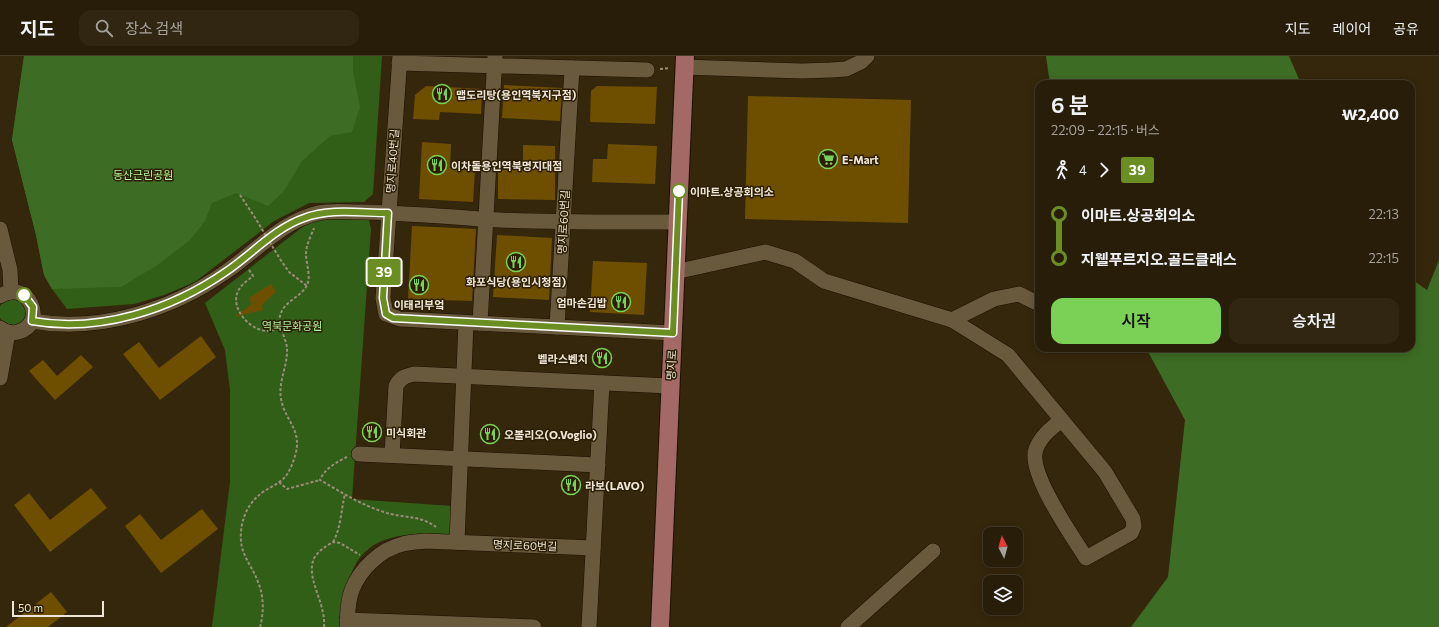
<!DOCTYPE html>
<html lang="ko">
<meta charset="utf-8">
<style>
body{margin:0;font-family:Commissioner,"Noto Sans KR",sans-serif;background:#302612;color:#f1f3f6;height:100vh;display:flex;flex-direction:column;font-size:15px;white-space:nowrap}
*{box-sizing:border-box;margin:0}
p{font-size:13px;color:#a5a29c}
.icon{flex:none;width:22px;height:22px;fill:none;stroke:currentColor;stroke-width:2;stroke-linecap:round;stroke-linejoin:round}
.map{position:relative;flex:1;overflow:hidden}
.sheet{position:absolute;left:1035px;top:24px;width:380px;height:272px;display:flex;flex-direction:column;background:#281d09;border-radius:12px;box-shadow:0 2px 10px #0003,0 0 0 1px #443b2a}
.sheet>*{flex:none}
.badge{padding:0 8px;border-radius:3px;font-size:14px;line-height:26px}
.needle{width:26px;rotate:354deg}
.buttons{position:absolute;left:983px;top:471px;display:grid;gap:8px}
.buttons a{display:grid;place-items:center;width:40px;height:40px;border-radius:8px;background:#281d09;box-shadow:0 2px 10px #0003,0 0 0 1px #443b2a;font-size:20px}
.scale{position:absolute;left:12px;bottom:10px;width:92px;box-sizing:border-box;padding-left:4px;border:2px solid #efe6d7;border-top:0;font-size:11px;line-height:14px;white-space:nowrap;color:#efe6d7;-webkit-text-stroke:3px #2b1e03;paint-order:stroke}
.map>.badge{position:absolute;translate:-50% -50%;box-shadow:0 0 0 2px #fff}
.legs{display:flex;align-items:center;gap:6px;height:44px;padding:0 16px;font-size:13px}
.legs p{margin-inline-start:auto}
.overview{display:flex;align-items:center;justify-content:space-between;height:68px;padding:0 16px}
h1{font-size:22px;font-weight:600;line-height:30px}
.primary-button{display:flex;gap:8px;margin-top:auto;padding:8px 16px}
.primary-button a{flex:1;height:46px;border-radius:12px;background:#7bd155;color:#111;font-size:16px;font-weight:600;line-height:46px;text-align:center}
.primary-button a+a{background:#302612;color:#f1f3f6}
ul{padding:0 16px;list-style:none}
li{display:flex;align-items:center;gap:14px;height:44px;font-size:15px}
li i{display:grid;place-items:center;width:6px;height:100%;margin:0 5px;background:currentColor}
li i::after{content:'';width:10px;height:10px;margin:-5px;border:3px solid;border-radius:50%;background:#281d09}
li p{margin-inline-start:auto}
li:first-child i{background:linear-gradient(#0000 50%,currentColor 0)}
li:last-child i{background:linear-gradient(currentColor 50%,#0000 0)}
header{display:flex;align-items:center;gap:24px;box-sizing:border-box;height:56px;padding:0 20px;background:#281d09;border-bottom:1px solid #443b2a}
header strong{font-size:19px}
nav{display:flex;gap:22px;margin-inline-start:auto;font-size:14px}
.search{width:280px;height:36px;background:#302612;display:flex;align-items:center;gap:10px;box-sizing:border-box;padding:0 14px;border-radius:12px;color:#a5a29c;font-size:15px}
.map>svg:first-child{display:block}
.green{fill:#325f17}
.forest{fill:#3d6c24}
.building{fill:#6e4f00}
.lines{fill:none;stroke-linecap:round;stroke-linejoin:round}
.minor-casing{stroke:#1d1000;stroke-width:16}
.major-casing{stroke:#1d1000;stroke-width:20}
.path{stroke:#998e79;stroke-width:2;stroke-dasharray:3 2;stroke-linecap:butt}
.minor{stroke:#695a3e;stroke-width:15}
.major{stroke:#a36965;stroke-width:18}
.path-bridge{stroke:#998e79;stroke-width:2;stroke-dasharray:3 2;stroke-linecap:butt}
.line-1-casing{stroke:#fff;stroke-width:9}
.line-1{stroke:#6b8e23;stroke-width:6}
.stop-1-dot{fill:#fff;stroke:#6b8e23;stroke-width:2}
.labels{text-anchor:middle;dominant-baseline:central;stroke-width:3;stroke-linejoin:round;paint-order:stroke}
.poi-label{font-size:11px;font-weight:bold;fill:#efe6d7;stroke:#2b1e03;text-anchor:start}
.street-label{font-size:11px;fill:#efe6d7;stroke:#2b1e03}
.park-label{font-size:11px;fill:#b3f694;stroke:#2b1e03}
.stop-label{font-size:11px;font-weight:bold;fill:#efe6d7;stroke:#2b1e03;text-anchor:start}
</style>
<header>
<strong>지도</strong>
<div class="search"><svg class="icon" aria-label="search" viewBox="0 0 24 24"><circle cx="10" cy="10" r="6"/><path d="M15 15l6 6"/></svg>장소 검색</div>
<nav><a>지도</a><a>레이어</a><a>공유</a></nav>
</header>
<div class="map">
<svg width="1439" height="571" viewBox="0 0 1439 571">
<rect width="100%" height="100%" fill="#35270c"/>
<!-- green -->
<g class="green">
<polygon points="24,0 382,0 373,138 364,146 309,147 274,165 195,226 164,239 134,248 67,253 52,233 44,219 36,179 12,84"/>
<path d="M324,162l45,2 2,9 -19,270 100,7 1,30c-40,-4 -89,-6 -103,42 -4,15 -4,33 -6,49h-132l18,-145v-92l-5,-40 -20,-47 100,-78z"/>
<circle cx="13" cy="256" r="14"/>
</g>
<!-- forest -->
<g class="forest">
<polygon points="24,0 353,0 353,15 360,51 352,76 330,80 302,105 284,135 268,150 236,137 212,147 205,165 190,184 156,210 121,231 52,233 44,219 36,179 12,84"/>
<polygon points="1046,0 1289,0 1301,28 1050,28"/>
<polygon points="1439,204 1439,571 1131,571 1168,521 1185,364 1146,292 1411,292 1411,223 1427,234"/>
</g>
<!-- building -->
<g class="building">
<polygon points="504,29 562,32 560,65 502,62"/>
<polygon points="426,30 482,33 481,58 440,56 439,64 413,63 415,39"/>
<polygon points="597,30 657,31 655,68 590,66 591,35"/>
<polygon points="748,40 911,44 908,167 745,163"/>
<polygon points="422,86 451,88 450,112 475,114 473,146 419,143"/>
<polygon points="608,88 657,90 655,128 592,126 593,103 607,103"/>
<polygon points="523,89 555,90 555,144 498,143 498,114 523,114"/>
<polygon points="412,170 476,173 472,245 408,243"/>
<polygon points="497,179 552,182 549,244 493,241"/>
<polygon points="593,205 647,207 644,259 590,256"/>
<polygon points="271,228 276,236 262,249 263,254 234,261 252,248 249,242"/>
<polygon points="201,280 216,301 160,344 123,298 139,286 159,312"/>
<polygon points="81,299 93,311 55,344 29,315 43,304 57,320"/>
<polygon points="91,432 107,452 50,496 14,449 29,437 50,464"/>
<polygon points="202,453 218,473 161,517 125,470 140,458 161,484"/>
<polygon points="51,536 67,556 48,571 6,571"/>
</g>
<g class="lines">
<defs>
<g id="minor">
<polyline points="400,0 383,242 386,258 400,263 673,277"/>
<polyline points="399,7 647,14"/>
<polyline points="684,11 802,15 831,14 846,13 861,6 867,0"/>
<polyline points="0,173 10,214 11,236"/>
<polyline points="675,216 765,196 795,205 824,225 952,264 994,243 1019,238 1039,248"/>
<path d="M0,240c29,-18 48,28 18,36 -7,2 -13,0 -18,-4"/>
<path d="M952,264l56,35 97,117 28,47 1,7 -3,7 -45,25c-13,-21 -59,-86 -50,-109 5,-13 15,-21 26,-29"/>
<path d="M32,265c67,12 140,-11 195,-50 29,-20 56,-50 91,-58 14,-3 30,-1 44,-1 40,1 79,4 119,7 65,4 131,3 196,3"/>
<polyline points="480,267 495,0"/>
<polyline points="557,271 572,12"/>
<polyline points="0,322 8,276"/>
<polyline points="359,398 598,409"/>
<path d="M392,399l4,-69c4,-8 9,-10 18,-12l256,12"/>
<polyline points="457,486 466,267"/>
<polyline points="347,564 534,571"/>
<path d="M347,571c1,-12 0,-25 5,-37 8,-21 29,-41 51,-46 7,-2 15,-2 22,-3l168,7"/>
<polyline points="589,571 602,327"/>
<polyline points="848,571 933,495"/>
</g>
<polyline id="major" points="660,571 685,0"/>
</defs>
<!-- minor casing -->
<use href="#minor" class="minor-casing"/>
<!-- major casing -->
<use href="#major" class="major-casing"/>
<!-- path -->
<g class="path">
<polyline points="660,13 670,12"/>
<polyline points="240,139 254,160"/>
<polyline points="280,203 289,216 307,230"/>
<path d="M249,214l4,6c-6,5 -14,10 -16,18 -6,17 18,42 36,36 2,-1 5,-4 8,-5"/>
<path d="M347,401c-9,4 -23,12 -27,23 21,12 41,25 64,32 20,7 34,2 52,15"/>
<polyline points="279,426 287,433 320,424"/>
<path d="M333,486c8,-14 8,-32 12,-48"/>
<path d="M260,571c4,-14 4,-31 -2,-45 -7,-19 -19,-28 -17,-50 1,-17 10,-33 25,-42 7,-4 15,-8 20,-14 4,-6 7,-13 9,-20 8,-26 -10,-35 -14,-57 -3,-18 7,-33 6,-51 -1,-10 -9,-21 -7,-32 3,-14 19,-18 26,-29 6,-9 0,-23 0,-33 0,-9 5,-18 8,-26"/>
<path d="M324,571c2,-23 -17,-47 -11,-66 2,-8 13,-15 20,-19l7,1 20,12"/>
</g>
<!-- minor -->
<use href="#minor" class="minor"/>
<!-- major -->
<use href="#major" class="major"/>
<!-- path-bridge -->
<polyline class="path-bridge" points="254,160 280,203"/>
</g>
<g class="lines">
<defs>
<path id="line-1" d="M24,239l9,12 -1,14c67,12 139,-11 195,-50 25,-17 48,-43 77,-53 26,-10 56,-5 84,-5l-5,85 3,16 7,4 280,15 6,-142"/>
</defs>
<!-- line-1 casing -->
<use href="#line-1" class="line-1-casing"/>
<!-- line-1 -->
<use href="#line-1" class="line-1"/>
</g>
<!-- icons -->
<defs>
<symbol id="restaurant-ring" viewBox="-11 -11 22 22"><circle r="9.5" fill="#2b1e03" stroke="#7bd155" stroke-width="1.5"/><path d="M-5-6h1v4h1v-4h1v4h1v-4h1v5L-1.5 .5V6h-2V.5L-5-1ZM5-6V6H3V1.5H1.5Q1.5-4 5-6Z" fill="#7bd155"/></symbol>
<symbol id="supermarket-ring" viewBox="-11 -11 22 22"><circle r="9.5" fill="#2b1e03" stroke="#7bd155" stroke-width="1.5"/><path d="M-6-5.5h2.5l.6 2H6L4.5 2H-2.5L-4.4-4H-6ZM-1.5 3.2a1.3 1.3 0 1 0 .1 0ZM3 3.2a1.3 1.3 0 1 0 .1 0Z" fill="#7bd155"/></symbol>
</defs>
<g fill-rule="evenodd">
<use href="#restaurant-ring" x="431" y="27" width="22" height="22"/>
<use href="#supermarket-ring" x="817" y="92" width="22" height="22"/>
<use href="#restaurant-ring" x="426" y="98" width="22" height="22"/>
<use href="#restaurant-ring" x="505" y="195" width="22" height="22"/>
<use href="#restaurant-ring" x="408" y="218" width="22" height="22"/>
<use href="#restaurant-ring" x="610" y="235" width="22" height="22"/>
<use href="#restaurant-ring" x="591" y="291" width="22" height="22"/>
<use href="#restaurant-ring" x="361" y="365" width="22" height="22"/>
<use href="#restaurant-ring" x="479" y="367" width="22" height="22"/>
<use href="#restaurant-ring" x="560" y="418" width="22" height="22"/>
</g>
<!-- markers -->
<g class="stop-1-dot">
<circle cx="679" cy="135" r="7"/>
<circle cx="24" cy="239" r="7"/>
</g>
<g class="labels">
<!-- poi labels -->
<g class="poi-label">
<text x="456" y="38">맵도리탕(용인역북지구점)</text>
<text x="842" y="103">E-Mart</text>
<text x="451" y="109">이차돌용인역북명지대점</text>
<text x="516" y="225" text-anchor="middle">화포식당(용인시청점)</text>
<text x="607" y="246" text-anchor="end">엄마손김밥</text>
<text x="419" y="248" text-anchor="middle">이태리부엌</text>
<text x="588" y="302" text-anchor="end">벨라스벤치</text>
<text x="386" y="376">미식회관</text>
<text x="504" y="378">오볼리오(O.Voglio)</text>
<text x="585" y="429">라보(LAVO)</text>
</g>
<!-- street labels -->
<g class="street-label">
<text transform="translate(392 105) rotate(-86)">명지로40번길</text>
<text transform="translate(563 166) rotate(-87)">명지로60번길</text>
<text transform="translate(671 309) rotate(-87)">명지로</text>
<text transform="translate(525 489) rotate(2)">명지로60번길</text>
</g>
<!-- park labels -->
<g class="park-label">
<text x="143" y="118">동산근린공원</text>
<text x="292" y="269">역북문화공원</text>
</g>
<!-- stop labels -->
<g class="stop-label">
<text x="690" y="135">이마트.상공회의소</text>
</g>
</g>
</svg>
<div class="buttons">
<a><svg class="needle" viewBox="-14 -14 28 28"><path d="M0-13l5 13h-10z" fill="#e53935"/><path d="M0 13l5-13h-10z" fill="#a5a29c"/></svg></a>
<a><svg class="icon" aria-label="layers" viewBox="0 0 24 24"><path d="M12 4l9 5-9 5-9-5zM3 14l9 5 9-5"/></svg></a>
</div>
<div class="scale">50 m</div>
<b class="badge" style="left:384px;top:216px;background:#6b8e23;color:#fff">39</b>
<section class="sheet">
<div class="overview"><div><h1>6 분</h1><p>22:09 – 22:15 · 버스</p></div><b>₩2,400</b></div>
<div class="legs"><svg class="icon" aria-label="walk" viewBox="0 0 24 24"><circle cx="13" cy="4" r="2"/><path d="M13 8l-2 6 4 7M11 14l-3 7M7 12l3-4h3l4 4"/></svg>4<svg class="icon" aria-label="forward" viewBox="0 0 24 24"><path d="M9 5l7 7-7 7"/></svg><b class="badge" style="background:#6b8e23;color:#fff">39</b></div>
<ul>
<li><i style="color:#6b8e23"></i><b>이마트.상공회의소</b><p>22:13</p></li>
<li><i style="color:#6b8e23"></i><b>지웰푸르지오.골드클래스</b><p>22:15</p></li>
</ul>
<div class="primary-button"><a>시작</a><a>승차권</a></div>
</section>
</div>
